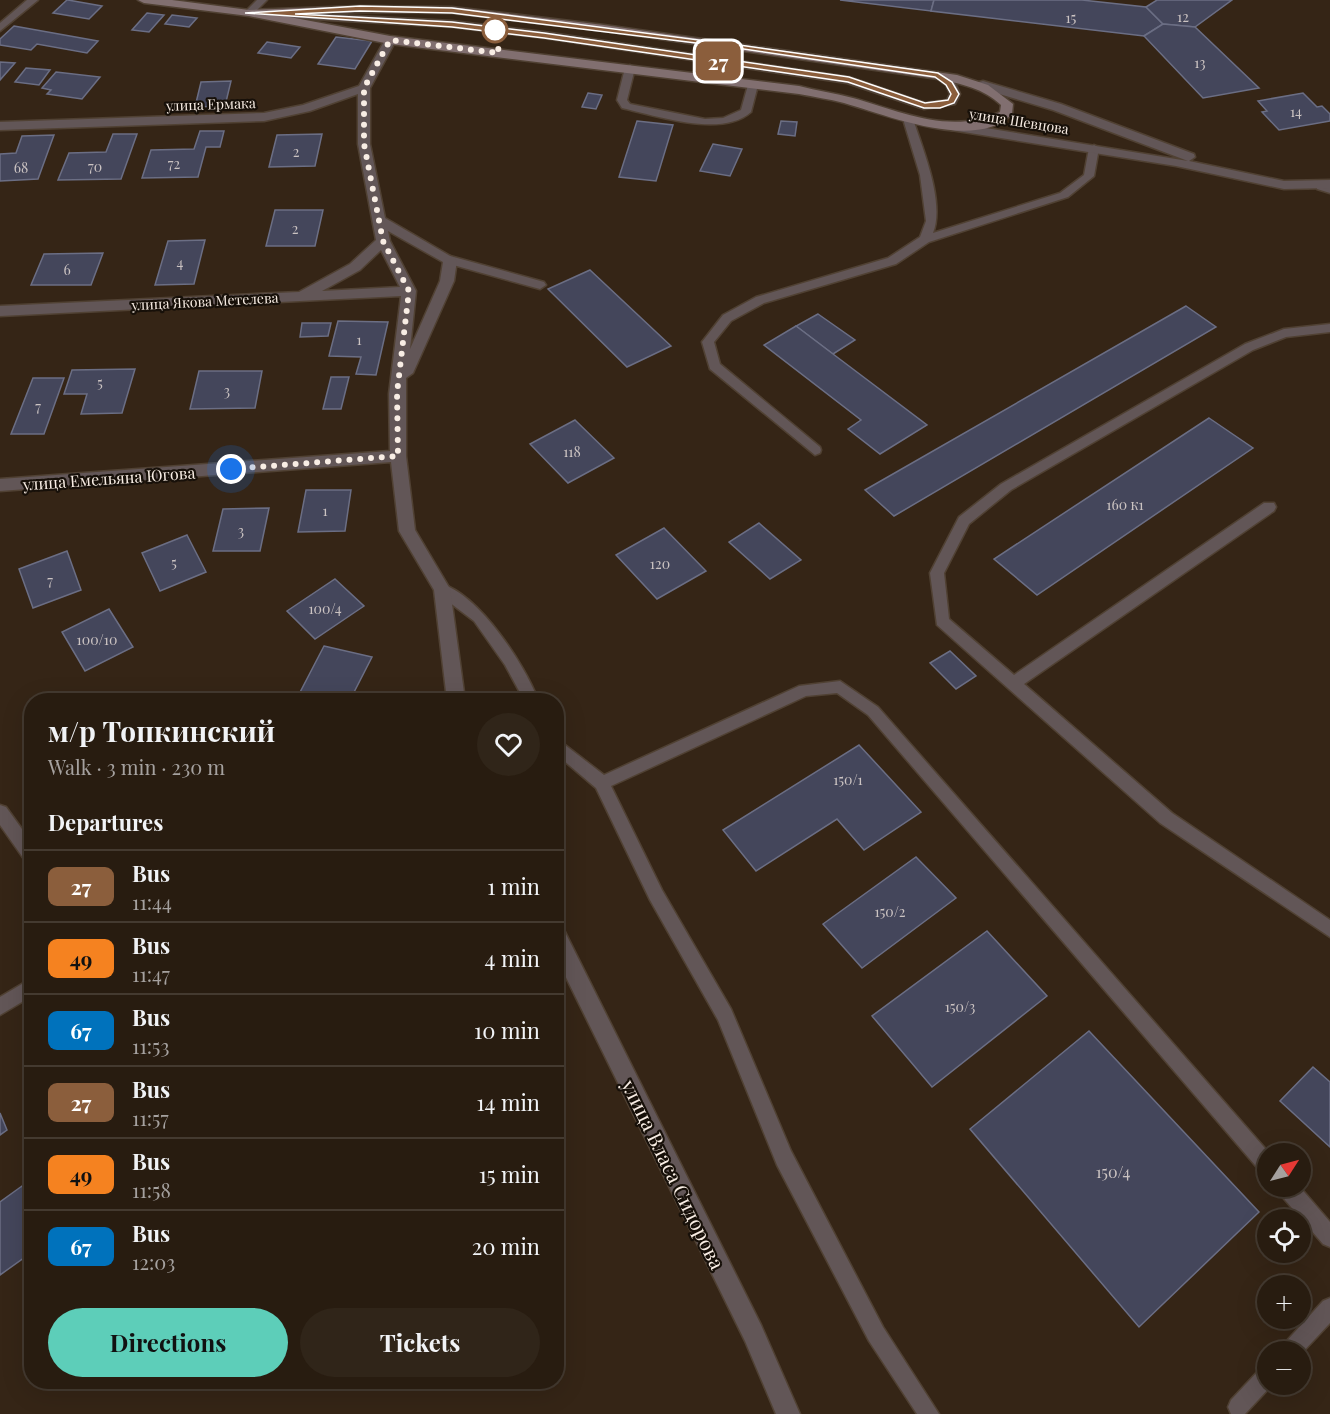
<!DOCTYPE html>
<meta charset="utf-8">
<style>
body{margin:0;font-family:"Playfair Display",serif;background:#302519;color:#f1f3f6;height:100vh;display:flex;flex-direction:column;font-size:22px;white-space:nowrap}
*{box-sizing:border-box;margin:0}
p{font-size:20px;color:#a5a19f}
.icon{flex:none;width:33px;height:33px;fill:none;stroke:currentColor;stroke-width:2;stroke-linecap:round;stroke-linejoin:round}
.map{position:relative;flex:1;overflow:hidden}
.side{position:absolute;left:24px;top:693px;width:540px;height:696px;display:flex;flex-direction:column;background:#281c10;border-radius:24px;box-shadow:0 6px 24px #0002,0 0 0 2px #443a30}
.side>*{flex:none}
.badge{padding:0 12px;border-radius:9px;font-size:21px;line-height:39px}
.needle{width:39px;rotate:54deg}
.buttons{position:absolute;left:1257px;top:1143px;display:grid;gap:12px}
.buttons a{display:grid;place-items:center;width:54px;height:54px;border-radius:50%;background:#281c10;box-shadow:0 6px 24px #0002,0 0 0 2px #443a30;font-size:30px}
.you{position:absolute;width:30px;height:30px;margin:-15px;border:4px solid #fff;border-radius:50%;background:#1a73e8;box-shadow:0 0 0 9px #1a73e833}
.map>.badge{position:absolute;translate:-50% -50%;box-shadow:0 0 0 3px #fff}
h2{padding:0 24px;font-size:22px;line-height:54px}
.round{display:grid;place-items:center;flex:none;width:63px;height:63px;border-radius:32px;background:#302519}
.head{display:flex;align-items:center;justify-content:space-between;height:102px;padding:0 24px}
h1{font-size:28px;font-weight:700;line-height:45px}
.button{display:flex;gap:12px;margin-top:auto;padding:12px 24px}
.button a{flex:1;height:69px;border-radius:36px;background:#5dceb9;color:#111;font-size:24px;font-weight:700;line-height:69px;text-align:center}
.button a+a{background:#302519;color:#f1f3f6}
ul{padding:0;list-style:none}
li{display:flex;align-items:center;gap:18px;height:72px;padding:0 24px;border-top:2px solid #443a30}
li div{flex:1}
li b{display:block;font-size:22px}
li em{font-style:normal}
li .badge{min-width:66px;font-weight:700;text-align:center}
.map>svg:first-child{display:block}
.building{fill:#44465b;stroke:#6b6e84;stroke-width:1.5}
.lines{fill:none;stroke-linecap:round;stroke-linejoin:round}
.service-casing{stroke:#504133;stroke-width:3}
.minor-casing{stroke:#504133;stroke-width:3}
.secondary-casing{stroke:#504133;stroke-width:3}
.service{fill:#625657;fill-rule:evenodd}
.minor{fill:#625657;fill-rule:evenodd}
.secondary{fill:#816f70;fill-rule:evenodd}
.line{fill:#8b5e3c;stroke:#fff;stroke-width:1.5}
.walk{stroke:#f8ede4;stroke-width:6;stroke-dasharray:0 10.8}
.stop-dot{fill:#fff;stroke:#8b5e3c;stroke-width:3}
.labels{text-anchor:middle;dominant-baseline:central;stroke-width:4.5;stroke-linejoin:round;paint-order:stroke}
.number-label{font-size:14px;fill:#cbc3c2}
.far-street-label{font-size:14px;fill:#f8ede4;stroke:#171009}
.street-label{font-size:16px;fill:#f8ede4;stroke:#171009}
.near-number-label{font-size:16px;fill:#cbc3c2}
.near-street-label{font-size:20px;fill:#f8ede4;stroke:#171009}
</style>
<div class="map">
<svg width="1330" height="1414" viewBox="0 0 1330 1414">
<rect width="100%" height="100%" fill="#352516"/>
<!-- building -->
<g class="building">
<polygon points="67,0 68,0 102,6 89,19 53,13"/>
<polygon points="840,0 934,0 931,11"/>
<polygon points="934,0 1082,0 1146,7 1163,24 1144,36 931,11"/>
<polygon points="1157,0 1232,0 1195,27 1163,24 1146,7"/>
<polygon points="147,13 164,15 149,32 132,30"/>
<polygon points="172,15 197,18 189,27 165,24"/>
<polygon points="1163,24 1195,27 1259,88 1203,98 1144,36"/>
<polygon points="14,26 98,41 87,53 37,44 31,50 0,45 0,39"/>
<polygon points="336,37 372,41 355,69 318,64"/>
<polygon points="267,42 300,47 291,58 258,53"/>
<polygon points="0,62 15,63 0,80"/>
<polygon points="26,68 50,70 39,85 15,82"/>
<polygon points="56,72 100,77 82,99 47,94 51,90 42,88"/>
<polygon points="231,81 225,106 195,107 201,82"/>
<polygon points="588,93 602,95 596,109 582,107"/>
<polygon points="1303,93 1317,107 1322,106 1330,114 1330,121 1279,130 1262,112 1267,111 1258,101"/>
<polygon points="637,121 673,125 656,181 619,177"/>
<polygon points="781,121 797,122 795,136 778,134"/>
<polygon points="200,131 224,131 220,147 206,147 198,177 142,178 151,150 194,149"/>
<polygon points="113,134 137,134 121,179 58,180 69,153 106,152"/>
<polygon points="322,134 315,166 269,167 277,135"/>
<polygon points="54,135 38,179 0,181 0,154 16,153 22,136"/>
<polygon points="713,144 742,149 730,176 700,171"/>
<polygon points="275,210 323,210 315,246 266,246"/>
<polygon points="205,240 194,284 155,285 168,241"/>
<polygon points="103,253 91,285 31,285 44,254"/>
<polygon points="590,270 671,346 627,367 548,289"/>
<polygon points="1186,306 1216,327 894,516 865,490"/>
<polygon points="818,314 855,340 833,354 796,326"/>
<polygon points="338,321 388,322 376,375 356,374 361,357 329,356"/>
<polygon points="302,323 331,323 328,336 300,337"/>
<polygon points="796,326 833,354 927,425 880,454 848,429 861,420 764,345"/>
<polygon points="135,369 122,413 81,414 87,394 64,394 72,370"/>
<polygon points="199,371 262,371 255,408 190,409"/>
<polygon points="331,377 349,377 341,409 323,409"/>
<polygon points="33,378 64,378 44,434 11,434"/>
<polygon points="1209,418 1253,448 1037,595 994,559"/>
<polygon points="575,420 614,458 568,483 530,444"/>
<polygon points="306,490 351,490 345,531 298,532"/>
<polygon points="269,508 260,551 213,551 223,509"/>
<polygon points="759,523 801,560 770,579 729,542"/>
<polygon points="664,528 706,571 657,599 616,555"/>
<polygon points="187,535 206,572 160,591 142,553"/>
<polygon points="67,551 81,590 33,608 19,569"/>
<polygon points="335,579 364,606 315,639 287,611"/>
<polygon points="109,609 133,647 85,671 62,632"/>
<polygon points="324,646 372,657 350,700 296,700"/>
<polygon points="950,651 976,676 956,689 930,663"/>
<polygon points="859,745 921,812 864,850 837,819 756,871 723,830"/>
<polygon points="916,857 956,898 862,968 823,924"/>
<polygon points="987,931 1047,996 932,1087 872,1016"/>
<polygon points="1089,1031 1259,1212 1139,1327 970,1129"/>
<polygon points="1313,1067 1330,1082 1330,1147 1280,1101"/>
<polygon points="0,1113 7,1130 0,1135"/>
<polygon points="22,1186 32,1205 32,1252 0,1275 0,1202"/>
</g>
<g class="lines">
<defs>
<g id="service">
<polygon points="27,0 38,0 0,31 0,23"/>
<polygon points="257,0 267,0 252,15 246,15 246,11"/>
<polygon points="261,11 452,21 544,32 849,77 925,103 947,100 950,94 946,85 933,75 938,72 954,81 960,94 955,104 924,109 847,83 544,38 452,27 258,16 258,12"/>
<path d="M630,65l5,3 -8,32 3,4 75,15 18,-1 18,-8 7,-25 5,-3 5,3 -7,27c-29,26 -94,4 -129,-4l-5,-8 8,-32z"/>
<path d="M908,116l5,3c10,31 32,83 20,114l127,-40 24,-18 5,-27 5,-3 5,3 -5,28 -26,21 -139,45 -33,22 -132,39 -33,18 -17,21 6,22 100,83 1,3 -1,3 -5,2 -105,-86 -8,-27 21,-27 33,-18 132,-39 32,-21 6,-16 -6,-46 -17,-56z"/>
<polygon points="1321,184 1330,186 1330,193 1317,189 1317,185"/>
<polygon points="450,256 544,282 546,285 540,289 446,263 446,257"/>
<polygon points="1330,324 1330,332 1286,337 1253,350 1011,490 969,524 944,573 949,619 1014,675 1264,503 1274,503 1276,507 1274,511 1024,684 1172,813 1330,920 1330,937 1160,823 937,625 930,573 959,517 1001,484 1245,344 1284,329"/>
<path d="M442,584c38,12 83,81 96,116h-14l-19,-35 -31,-44 -37,-28 -2,-4 2,-4z"/>
<polygon points="840,681 878,707 1270,1154 1268,1154 1268,1174 1261,1172 868,715 837,693 806,696 611,786 662,890 731,1009 791,1151 883,1327 939,1414 917,1414 869,1341 777,1165 718,1020 650,900 596,788 556,754 556,738 604,775 799,686"/>
<polygon points="0,805 6,807 32,843 32,864 26,862 0,825"/>
<polygon points="32,978 32,996 0,1015 0,997"/>
<polygon points="1277,1186 1299,1186 1330,1222 1330,1247 1323,1244 1279,1193"/>
<polygon points="1330,1298 1330,1323 1300,1355 1300,1352 1280,1352 1283,1345 1323,1301"/>
<polygon points="1268,1365 1268,1384 1273,1384 1245,1414 1231,1414 1228,1407 1231,1400 1261,1368"/>
</g>
<g id="minor">
<path d="M386,38l10,2 -26,48v56l15,74 72,42 -3,21 -41,92 -7,5v78l9,74 35,59 15,111h-18l-13,-110 -35,-59 -8,-69 -391,29v-12l390,-28 -1,-57 12,-98 -401,20v-10l299,-14 51,-28 26,-24 -18,-96v-50l-48,17 -46,10 -264,9v-8l264,-9 39,-8 56,-19zM388,231l55,31 -3,19 -30,68 6,-58 -26,-50zM381,250l19,37 -78,4 38,-21z"/>
<polygon points="983,81 1061,104 1194,154 1195,157 1189,161 1284,181 1330,180 1330,188 1284,189 1176,166 951,130 949,127 955,123 1188,161 1053,110 979,88 979,82"/>
<polygon points="556,926 563,928 761,1325 800,1414 776,1414 745,1341 556,957"/>
</g>
<path id="secondary" d="M138,0h34l77,10 111,-4 92,1 152,18 353,50 31,10 25,19 -1,10c-36,38 -126,1 -168,-11 -15,-4 -30,-6 -45,-9l-409,-50 -141,-28 -105,-13zM360,12l92,1 152,18 334,48c23,5 45,9 63,26l-1,7c-49,23 -98,0 -147,-14 -18,-5 -36,-7 -54,-12l-409,-50 -111,-21z"/>
</defs>
<!-- service casing -->
<use href="#service" class="service-casing"/>
<!-- minor casing -->
<use href="#minor" class="minor-casing"/>
<!-- secondary casing -->
<use href="#secondary" class="secondary-casing"/>
<!-- service -->
<use href="#service" class="service"/>
<!-- minor -->
<use href="#minor" class="minor"/>
<!-- secondary -->
<use href="#secondary" class="secondary"/>
</g>
<!-- line -->
<polygon class="line" points="360,6 452,8 699,40 696,43 452,13 360,11 295,14 452,22 544,33 849,77 925,103 948,100 951,94 946,85 935,77 716,45 718,42 938,73 952,82 959,94 954,103 940,108 924,108 848,82 544,38 452,27 245,13"/>
<g class="lines">
<!-- walk -->
<polyline class="walk" points="231,469 398,456 397,393 409,291 383,241 364,144 364,88 390,40 499,53 495,30"/>
</g>
<!-- markers -->
<circle class="stop-dot" cx="495" cy="30" r="12"/>
<g class="labels">
<!-- number labels -->
<g class="number-label">
<text x="1183" y="16">12</text>
<text x="1071" y="17">15</text>
<text x="1200" y="62">13</text>
<text x="1296" y="111">14</text>
<text x="296" y="151">2</text>
<text x="174" y="163">72</text>
<text x="95" y="166">70</text>
<text x="21" y="167">68</text>
<text x="295" y="228">2</text>
<text x="180" y="262">4</text>
<text x="67" y="269">6</text>
<text x="359" y="339">1</text>
<text x="100" y="382">5</text>
<text x="227" y="390">3</text>
<text x="38" y="406">7</text>
<text x="572" y="451">118</text>
<text x="1125" y="504">160 к1</text>
<text x="325" y="510">1</text>
<text x="241" y="530">3</text>
<text x="174" y="562">5</text>
<text x="660" y="563">120</text>
<text x="50" y="580">7</text>
<text x="325" y="608">100/4</text>
<text x="97" y="639">100/10</text>
<text x="848" y="779">150/1</text>
<text x="890" y="911">150/2</text>
<text x="960" y="1006">150/3</text>
</g>
<!-- far-street labels -->
<g class="far-street-label">
<text transform="translate(211 104) rotate(-2)">улица Ермака</text>
<text transform="translate(1019 121) rotate(9)">улица Шевцова</text>
<text transform="translate(205 301) rotate(-3)">улица Якова Метелева</text>
</g>
<!-- street labels -->
<g class="street-label">
<text transform="translate(109 478) rotate(-4)">улица Емельяна Югова</text>
</g>
<!-- near-number labels -->
<g class="near-number-label">
<text x="1113" y="1171">150/4</text>
</g>
<!-- near-street labels -->
<g class="near-street-label">
<text transform="translate(674 1174) rotate(64)">улица Власа Сидорова</text>
</g>
</g>
</svg>
<div class="buttons">
<a><svg class="needle" viewBox="-14 -14 28 28"><path d="M0-13l5 13h-10z" fill="#e53935"/><path d="M0 13l5-13h-10z" fill="#a5a19f"/></svg></a>
<a><svg class="icon" aria-label="locate" viewBox="0 0 24 24"><circle cx="12" cy="12" r="6"/><path d="M12 2v4M12 18v4M2 12h4M18 12h4"/></svg></a>
<a>+</a>
<a>−</a>
</div>
<div class="you" style="left:231px;top:469px"></div>
<b class="badge" style="left:718px;top:61px;background:#8b5e3c;color:#fff">27</b>
<section class="side">
<div class="head"><div><h1>м/р Топкинский</h1><p>Walk · 3 min · 230 m</p></div><a class="round"><svg class="icon" aria-label="heart" viewBox="0 0 24 24"><path d="M12 20l-8-8c-3-5 5-10 8-4 3-6 11-1 8 4z"/></svg></a></div>
<h2>Departures</h2>
<ul>
<li><span class="badge" style="background:#8b5e3c;color:#fff">27</span><div><b>Bus</b><p>11:44</p></div><em>1 min</em></li>
<li><span class="badge" style="background:#f58220;color:#111">49</span><div><b>Bus</b><p>11:47</p></div><em>4 min</em></li>
<li><span class="badge" style="background:#0072bc;color:#fff">67</span><div><b>Bus</b><p>11:53</p></div><em>10 min</em></li>
<li><span class="badge" style="background:#8b5e3c;color:#fff">27</span><div><b>Bus</b><p>11:57</p></div><em>14 min</em></li>
<li><span class="badge" style="background:#f58220;color:#111">49</span><div><b>Bus</b><p>11:58</p></div><em>15 min</em></li>
<li><span class="badge" style="background:#0072bc;color:#fff">67</span><div><b>Bus</b><p>12:03</p></div><em>20 min</em></li>
</ul>
<div class="button"><a>Directions</a><a>Tickets</a></div>
</section>
</div>
